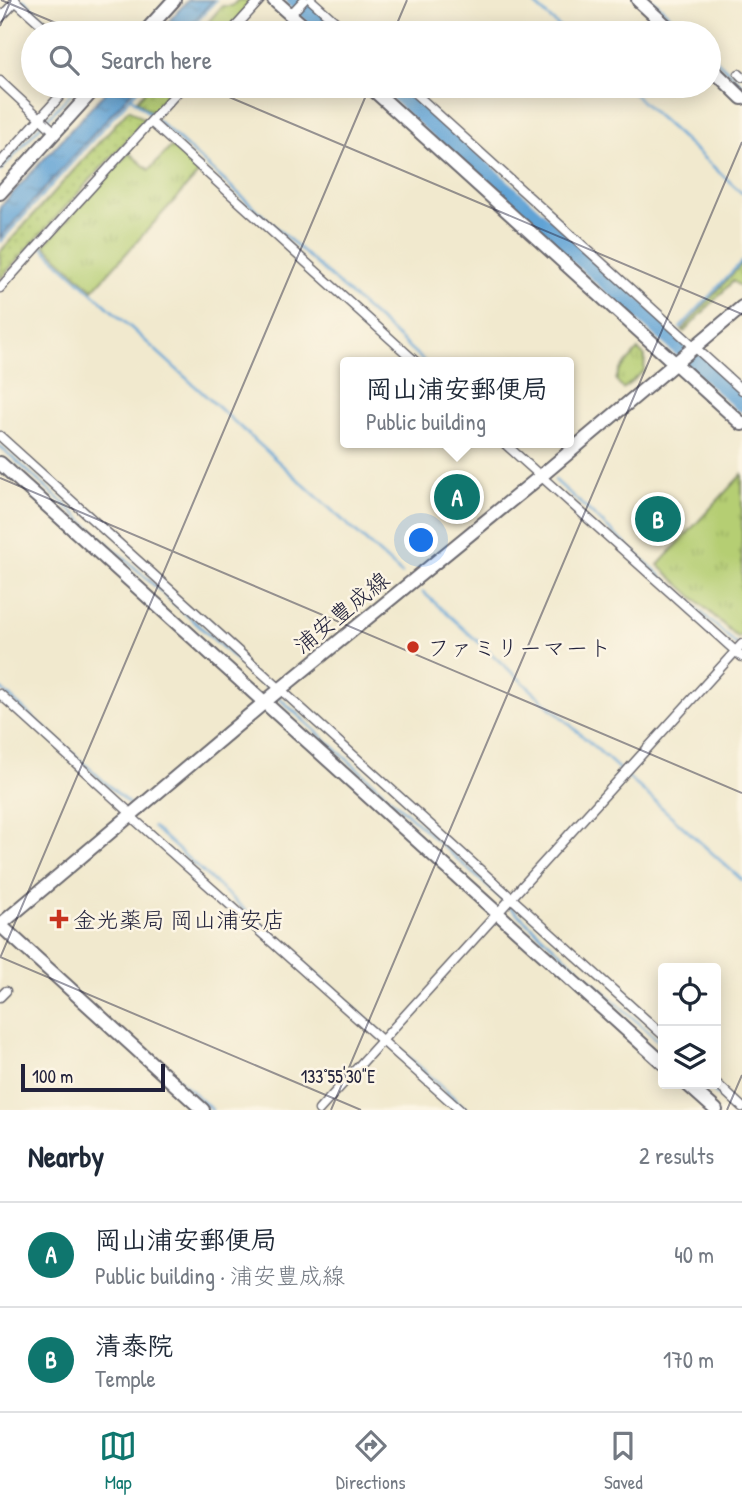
<!DOCTYPE html>
<meta charset="utf-8">
<style>
body{margin:0;font-family:"Patrick Hand","Klee One",sans-serif;background:#f6f6f7;color:#1f2937}
.controls{position:absolute;right:21px;bottom:21px;display:grid;overflow:hidden;border-radius:7px;box-shadow:0 4px 18px #0003}
.controls button{width:63px;height:63px;display:grid;place-items:center;padding:0;border:0;border-bottom:2px solid #e0e1e3;background:#fff;color:#1f2937;font:35px sans-serif}
.scale{position:absolute;left:21px;bottom:18px;width:144px;box-sizing:border-box;padding-left:7px;border:4px solid #22223b;border-top:0;font-size:19px;line-height:24px;white-space:nowrap;color:#22223b;-webkit-text-stroke:5px #fcf5e5;paint-order:stroke}
.you{position:absolute;left:422px;top:541px;width:24px;height:24px;margin:-18px;border:5px solid #fff;border-radius:50%;background:#1a73e8;box-shadow:0 0 0 10px #1a73e833}
.badge{display:grid;place-items:center;width:46px;height:46px;border-radius:50%;background:#0f766e;color:#fff;font-size:23px;font-weight:700}
.pin{position:absolute;translate:-50% -50%;border:4px solid #fff;box-shadow:0 2px 7px #0006}
.popup{position:absolute;left:340px;top:357px;width:234px;height:91px;box-sizing:border-box;display:grid;place-content:center;border-radius:7px;background:#fff;filter:drop-shadow(0 2px 5px #0005);font-size:23px;white-space:nowrap;color:#747a83}
.popup b{font-size:26px;color:#1f2937}
.popup::after{content:'';position:absolute;left:50%;top:100%;margin-left:-14px;border:14px solid transparent;border-top-color:#fff}
.list{margin:0;padding:0;list-style:none}
h2{display:flex;justify-content:space-between;align-items:center;height:91px;margin:0;padding:0 28px;font-size:30px}
h2 small{font-size:23px;font-weight:400;color:#747a83}
.list li{display:grid;grid-template-columns:46px 1fr auto;gap:21px;align-items:center;box-sizing:border-box;height:105px;padding:0 28px;border-top:2px solid #e0e1e3}
.list b{display:block;font-size:26px;white-space:nowrap}
.list p{margin:0;font-size:23px;white-space:nowrap;color:#747a83}
.list em{font-size:23px;font-style:normal;color:#747a83}
.icon{flex:none;width:38px;height:38px;fill:none;stroke:currentColor;stroke-width:2;stroke-linecap:round;stroke-linejoin:round}
.map{position:relative;flex:none;width:742px;height:1110px;overflow:hidden}
.search{position:absolute;background:#fff;box-shadow:0 4px 18px #0003;left:21px;right:21px;top:21px;height:77px;display:flex;align-items:center;gap:18px;box-sizing:border-box;padding:0 24px;border-radius:38px;color:#747a83;font-size:26px}
.sheet{height:301px;background:#fff}
nav{display:flex;justify-content:space-around;align-items:center;box-sizing:border-box;height:98px;border-top:2px solid #e0e1e3;background:#fff;font-size:19px;color:#747a83}
nav a{display:grid;justify-items:center;gap:4px}
nav .on{color:#0f766e}
.map>svg:first-child{display:block}
.grass{fill:url(#grass-tufts);stroke:#6c7857;stroke-width:2}
.park{fill:url(#park-dots);stroke:#6c7857;stroke-width:2}
.water{fill:url(#water-ripples);stroke:#426288;stroke-width:2}
.lines{fill:none;stroke-linecap:round;stroke-linejoin:round}
.stream{stroke:#61a3d5;stroke-width:2.5}
.river{stroke:#61a3d5;stroke-width:18}
.street-casing{stroke:#6a686e;stroke-width:11}
.secondary-casing{stroke:#6a686e;stroke-width:16}
.street{stroke:#fff;stroke-width:8}
.secondary{stroke:#fff;stroke-width:12}
.ticks{fill:none;stroke:#22223b;stroke-width:2;stroke-opacity:0.45}
.poi-dot{fill:#c8321e;stroke:#fcf5e5;stroke-width:2.5}
.labels{text-anchor:middle;dominant-baseline:central;stroke-width:5;stroke-linejoin:round;paint-order:stroke}
.street-label{font-size:23px;fill:#22223b;stroke:#fcf5e5}
.poi-label{font-size:23px;fill:#22223b;stroke:#fcf5e5;text-anchor:start}
.ticks-label{font-size:18px;text-anchor:middle;fill:#22223b;stroke:#fcf5e5;stroke-width:5;stroke-linejoin:round;paint-order:stroke}
</style>
<div class="map">
<svg width="742" height="1110" viewBox="0 0 742 1110">
<defs>
<pattern id="grass-tufts" width="24" height="20" patternUnits="userSpaceOnUse" patternTransform="scale(1.75)"><rect width="24" height="20" fill="#b5ce73"/><path d="M3 7l-1-3M5 7V3M7 7l1-3M15 17l-1-3M17 17v-4M19 17l1-3" fill="none" stroke="#9bb164"/></pattern>
<pattern id="park-dots" width="8" height="8" patternUnits="userSpaceOnUse" patternTransform="scale(1.75)"><rect width="8" height="8" fill="#b5ce73"/><path d="M2 2h.1M6 6h.1" fill="none" stroke="#9bb164" stroke-width="1.8" stroke-linecap="round"/></pattern>
<pattern id="water-ripples" width="26" height="14" patternUnits="userSpaceOnUse" patternTransform="scale(1.75)"><rect width="26" height="14" fill="#61a3d5"/><path d="M2 4q2-2 4 0t4 0M15 11q2-2 4 0t4 0" fill="none" stroke="#5084ae"/></pattern>
</defs>
<rect width="100%" height="100%" fill="#fcf5e5"/>
<filter id="ink" filterUnits="userSpaceOnUse"><feTurbulence type="fractalNoise" baseFrequency=".0143" numOctaves="2"/><feDisplacementMap in="SourceGraphic" scale="14" xChannelSelector="R" yChannelSelector="G"/><feConvolveMatrix kernelMatrix="1 2 1 2 8 2 1 2 1" color-interpolation-filters="sRGB"/></filter>
<filter id="wash" filterUnits="userSpaceOnUse"><feTurbulence type="fractalNoise" baseFrequency=".00686" numOctaves="4" result="noise"/><feDisplacementMap in="SourceGraphic" scale="28" xChannelSelector="R" yChannelSelector="G"/><feGaussianBlur stdDeviation="1.57" result="paint"/><feColorMatrix in="noise" values="0 0 0 0 0 0 0 0 0 0 0 0 0 0 0 0 0 1.4 0 .05"/><feComposite in="paint" operator="in"/></filter>
<g filter="url(#wash)">
<rect width="100%" height="100%" fill="#f1e9ce"/>
<g class="grass">
<path d="M 238,0 L 254,0 L 225,33 L 208,33 L 203,28 L 222,6 L 232,6 Z"/>
<path d="M 172,146 L 200,172 L 93,290 L 44,245 L 129,153 L 149,170 Z"/>
<path d="M 742,263 L 742,288 L 733,281 L 684,332 L 682,330 Z"/>
<path d="M 638,350 L 645,356 L 644,371 L 623,389 L 616,380 L 619,371 Z"/>
<path d="M 742,474 L 742,634 L 738,638 L 658,565 Z"/>
</g>
<g class="park">
<path d="M 150,86 L 177,86 L 152,113 L 137,100 Z"/>
<path d="M 129,109 L 145,120 L 0,279 L 0,252 Z"/>
</g>
<g class="water">
<path d="M 188,0 L 213,0 L 184,33 L 158,33 Z"/>
<path d="M 111,86 L 137,86 L 0,238 L 0,207 Z"/>
</g>
<g class="lines">
<g class="stream">
<path d="M 23,0 L 60,33"/>
<path d="M 530,0 L 566,33"/>
<path d="M 653,0 L 688,33"/>
<path d="M 187,33 L 216,0"/>
<path d="M 709,53 L 742,84"/>
<path d="M 625,86 L 742,193"/>
<path d="M 131,97 L 152,116"/>
<path d="M 47,119 L 78,86"/>
<path d="M 157,120 L 425,362"/>
<path d="M 0,171 L 42,124"/>
<path d="M 0,242 L 141,86"/>
<path d="M 42,247 L 402,574"/>
<path d="M 680,328 L 742,261"/>
<path d="M 514,443 L 535,461"/>
<path d="M 0,446 L 270,690"/>
<path d="M 555,480 L 737,645"/>
<path d="M 423,592 L 742,880"/>
<path d="M 0,688 L 129,804"/>
<path d="M 278,697 L 504,901"/>
<path d="M 153,827 L 380,1032"/>
<path d="M 509,906 L 663,1045"/>
<path d="M 392,1042 L 467,1110"/>
<path d="M 154,1057 L 212,1110"/>
<path d="M 706,1084 L 735,1110"/>
</g>
<g class="river">
<path d="M 295,0 L 332,33"/>
<path d="M 390,86 L 742,403"/>
</g>
</g>
</g>
<g filter="url(#ink)">
<g class="lines">
<defs>
<g id="street">
<path d="M 14,0 L 51,33"/>
<path d="M 311,0 L 348,33"/>
<path d="M 290,15 L 304,0"/>
<path d="M 0,18 L 16,1"/>
<path d="M 230,33 L 260,0"/>
<path d="M 739,74 L 742,77"/>
<path d="M 0,81 L 55,132"/>
<path d="M 407,86 L 742,390"/>
<path d="M 151,122 L 416,362"/>
<path d="M 0,163 L 69,86"/>
<path d="M 0,288 L 183,86"/>
<path d="M 0,436 L 663,1035"/>
<path d="M 504,443 L 742,657"/>
<path d="M 0,694 L 126,809 L 136,821 L 460,1110"/>
<path d="M 0,997 L 6,991"/>
<path d="M 716,1083 L 742,1107"/>
<path d="M 319,1110 L 742,644"/>
</g>
<g id="secondary">
<path d="M 274,0 L 311,33"/>
<path d="M 638,0 L 674,33"/>
<path d="M 144,33 L 174,0"/>
<path d="M 709,66 L 742,98"/>
<path d="M 369,86 L 742,424"/>
<path d="M 0,193 L 97,86"/>
<path d="M 0,463 L 663,1063"/>
<path d="M 0,925 L 272,696 L 541,476 L 742,307"/>
<path d="M 0,925 L 203,1110"/>
<path d="M 687,1084 L 716,1110"/>
</g>
</defs>
<use href="#street" class="street-casing"/>
<use href="#secondary" class="secondary-casing"/>
<use href="#street" class="street"/>
<use href="#secondary" class="secondary"/>
</g>
</g>
<path class="ticks" d="M 1,0 L 80,33M 0,26 L 11,0M 393,33 L 407,0M 203,86 L 742,314M 0,478 L 742,793M 0,957 L 361,1110M 0,958 L 370,86M 331,1110 L 742,142M 727,1110 L 742,1075"/>
<g class="poi-dot">
<circle cx="413" cy="647" r="7"/>
<path d="M55.5 908.5h7v7h7v7h-7v7h-7v-7h-7v-7h7z"/>
</g>
<g class="labels">
<g class="street-label">
<text transform="translate(341 612) rotate(-39)">浦安豊成線</text>
</g>
<g class="poi-label">
<text x="427" y="647">ファミリーマート</text>
<text x="73" y="919">金光薬局 岡山浦安店</text>
</g>
</g>
<g class="ticks-label">
<text x="338" y="1083">133°55'30"E</text>
</g>
</svg>
<div class="controls">
<button><svg class="icon" aria-label="locate" viewBox="0 0 24 24"><circle cx="12" cy="12" r="6"/><path d="M12 2v4M12 18v4M2 12h4M18 12h4"/></svg></button>
<button><svg class="icon" aria-label="layers" viewBox="0 0 24 24"><path d="M12 4l9 5-9 5-9-5zM3 14l9 5 9-5"/></svg></button>
</div>
<div class="scale">100 m</div>
<div class="you"></div>
<div class="pin badge" style="left:457px;top:497px">A</div>
<div class="popup"><b>岡山浦安郵便局</b>Public building</div>
<div class="pin badge" style="left:658px;top:519px">B</div>
<div class="search"><svg class="icon" aria-label="search" viewBox="0 0 24 24"><circle cx="10" cy="10" r="6"/><path d="M15 15l6 6"/></svg>Search here</div>
</div>
<section class="sheet">
<h2>Nearby<small>2 results</small></h2>
<ul class="list">
<li><span class="badge">A</span><div><b>岡山浦安郵便局</b><p>Public building · 浦安豊成線</p></div><em>40 m</em></li>
<li><span class="badge">B</span><div><b>清泰院</b><p>Temple</p></div><em>170 m</em></li>
</ul>
</section>
<nav>
<a class="on"><svg class="icon" aria-label="map" viewBox="0 0 24 24"><path d="M3 6l6-2 6 2 6-2v14l-6 2-6-2-6 2zM9 4v14M15 6v14"/></svg>Map</a>
<a><svg class="icon" aria-label="directions" viewBox="0 0 24 24"><path d="M12 3l9 9-9 9-9-9zM9 14v-3h6M13 9l2 2-2 2"/></svg>Directions</a>
<a><svg class="icon" aria-label="saved" viewBox="0 0 24 24"><path d="M7 4h10v16l-5-4-5 4z"/></svg>Saved</a>
</nav>
